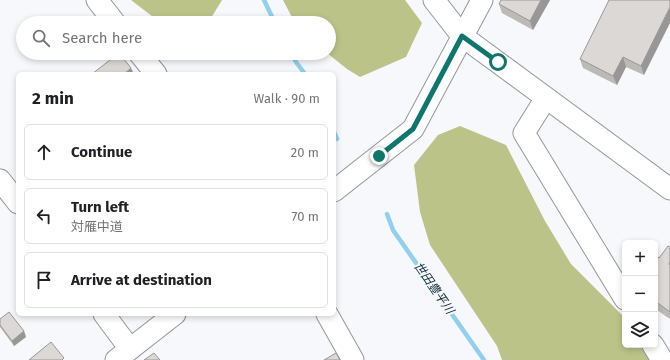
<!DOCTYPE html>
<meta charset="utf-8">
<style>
body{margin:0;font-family:"Fira Sans","Noto Sans JP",sans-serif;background:#f6f6f6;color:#202124}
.controls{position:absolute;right:12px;bottom:12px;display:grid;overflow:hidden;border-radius:6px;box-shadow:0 2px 6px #0003}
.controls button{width:36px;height:36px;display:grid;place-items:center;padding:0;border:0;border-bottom:1px solid #e0e0e0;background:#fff;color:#202124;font:20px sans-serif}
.stop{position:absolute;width:12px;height:12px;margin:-9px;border:3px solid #0f766e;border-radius:50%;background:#fff}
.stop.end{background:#0f766e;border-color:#fff;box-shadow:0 1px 4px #0008}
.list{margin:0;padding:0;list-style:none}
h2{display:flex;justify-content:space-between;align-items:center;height:52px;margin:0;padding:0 16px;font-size:17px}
h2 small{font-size:13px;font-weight:400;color:#757577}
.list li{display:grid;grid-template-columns:26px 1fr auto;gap:12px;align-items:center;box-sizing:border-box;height:56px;margin:0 8px 8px;padding:0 8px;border:1px solid #e0e0e0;border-radius:6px}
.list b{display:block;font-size:15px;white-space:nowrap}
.list p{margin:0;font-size:13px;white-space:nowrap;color:#757577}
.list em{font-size:13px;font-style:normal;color:#757577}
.icon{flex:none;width:22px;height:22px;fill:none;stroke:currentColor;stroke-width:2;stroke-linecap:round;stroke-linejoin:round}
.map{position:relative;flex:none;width:670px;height:360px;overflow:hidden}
.search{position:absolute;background:#fff;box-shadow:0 2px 6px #0003;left:16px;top:16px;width:320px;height:44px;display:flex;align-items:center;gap:10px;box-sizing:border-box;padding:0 14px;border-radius:22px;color:#757577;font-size:15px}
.panel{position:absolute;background:#fff;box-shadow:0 2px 6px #0003;left:16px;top:72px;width:320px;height:244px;border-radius:6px}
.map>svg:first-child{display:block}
.forest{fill:#bcc389}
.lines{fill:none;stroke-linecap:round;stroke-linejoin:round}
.stream{stroke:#91d0ee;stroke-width:4.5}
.minor-casing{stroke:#95979b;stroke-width:23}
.minor{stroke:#fff;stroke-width:21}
.wall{fill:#bcbab7}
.shaded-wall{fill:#999795}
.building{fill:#dbd8d5;stroke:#999795}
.route{stroke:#0f766e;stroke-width:5}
.labels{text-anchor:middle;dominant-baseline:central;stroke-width:4;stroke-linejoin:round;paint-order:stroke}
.water-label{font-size:12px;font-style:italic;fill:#0f2e3b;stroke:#f6f8fb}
</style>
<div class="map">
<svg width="670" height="360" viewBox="0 0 670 360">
<rect width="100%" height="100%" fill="#f6f8fb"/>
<g class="forest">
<path d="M 131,0 L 222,0 L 208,23 L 161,23 Z"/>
<path d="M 283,0 L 405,0 L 422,23 L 406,57 L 360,77 L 347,69 L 327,53 L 329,53 L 329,23 L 295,23 Z"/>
<path d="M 460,126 L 506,145 L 545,221 L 571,264 L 625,318 L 625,345 L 641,345 L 650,360 L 502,360 L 497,346 L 430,245 L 420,212 L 414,165 L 438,135 Z"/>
</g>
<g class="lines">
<g class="stream">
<path d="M 264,0 L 275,23"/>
<path d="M 291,53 L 296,62 L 305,74"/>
<path d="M 334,132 L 337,139"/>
<path d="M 387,214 L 393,230 L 484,360"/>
</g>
<defs>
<g id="minor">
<path d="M 97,0 L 115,23"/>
<path d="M 434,0 L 462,36 L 670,189"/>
<path d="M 139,53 L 156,74"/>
<path d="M 546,98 L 524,133 L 625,299"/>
<path d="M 0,180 L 18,203"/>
<path d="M 334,191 L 413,129 L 482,0"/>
<path d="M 104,314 L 130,349"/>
<path d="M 327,314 L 353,360"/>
<path d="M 653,345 L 662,360"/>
<path d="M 116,360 L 175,314"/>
</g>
</defs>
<use href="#minor" class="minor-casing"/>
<use href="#minor" class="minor"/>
</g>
<g class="wall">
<path d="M 550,0 L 533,30 L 502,13 L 499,4 Z"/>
<path d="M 670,0 L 644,75 L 626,67 L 617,85 L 583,68 L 580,59 Z"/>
<path d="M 670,247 L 670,319 L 657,310 L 655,311 L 655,255 L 659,258 Z"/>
<path d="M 0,319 L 24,331 L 26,337 L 14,346 L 0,327 Z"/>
</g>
<g class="shaded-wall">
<path d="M 541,0 L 550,0 L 533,30 L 530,21 Z"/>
<path d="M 670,7 L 670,23 L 644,75 L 641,66 Z"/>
<path d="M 623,57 L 626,67 L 617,85 L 613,76 Z"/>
<path d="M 131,68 L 134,74 L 124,74 Z"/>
<path d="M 24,331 L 26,337 L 14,346 L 12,341 Z"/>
</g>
<g class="building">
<path d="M 501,0 L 541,0 L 530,21 L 499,4 Z"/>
<path d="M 609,0 L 670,0 L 670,7 L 641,66 L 623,57 L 613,76 L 580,59 Z"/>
<path d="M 119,53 L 131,68 L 124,74 L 92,74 Z"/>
<path d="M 668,246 L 670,247 L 670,262 L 669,264 L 670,265 L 670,312 L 655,301 L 655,255 L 659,258 Z"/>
<path d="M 9,312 L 24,331 L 12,341 L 0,325 L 0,319 Z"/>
<path d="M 51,342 L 64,358 L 62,360 L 29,360 Z"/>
<path d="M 154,353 L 160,360 L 144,360 Z"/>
<path d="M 336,353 L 340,360 L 324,360 Z"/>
</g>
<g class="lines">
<path class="route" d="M 379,156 L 413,129 L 462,36 L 498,62"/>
</g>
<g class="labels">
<g class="water-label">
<text transform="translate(434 288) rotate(55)">世田豊平川</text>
</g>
</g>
</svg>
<div class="controls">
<button>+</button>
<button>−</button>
<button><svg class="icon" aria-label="layers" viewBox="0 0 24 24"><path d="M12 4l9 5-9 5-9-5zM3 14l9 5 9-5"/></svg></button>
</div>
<div class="stop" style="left:498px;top:62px"></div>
<div class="stop end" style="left:379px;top:156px"></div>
<div class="search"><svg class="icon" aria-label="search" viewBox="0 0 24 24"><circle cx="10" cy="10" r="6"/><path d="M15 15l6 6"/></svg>Search here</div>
<section class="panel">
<h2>2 min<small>Walk · 90 m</small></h2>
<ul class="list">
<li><svg class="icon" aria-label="ahead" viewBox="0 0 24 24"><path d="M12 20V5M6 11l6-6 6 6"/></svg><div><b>Continue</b></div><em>20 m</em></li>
<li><svg class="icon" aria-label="left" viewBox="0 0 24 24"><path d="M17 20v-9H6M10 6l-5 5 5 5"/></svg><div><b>Turn left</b><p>対雁中道</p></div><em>70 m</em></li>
<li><svg class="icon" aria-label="arrive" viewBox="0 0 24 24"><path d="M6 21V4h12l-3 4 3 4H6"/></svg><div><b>Arrive at destination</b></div></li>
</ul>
</section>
</div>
